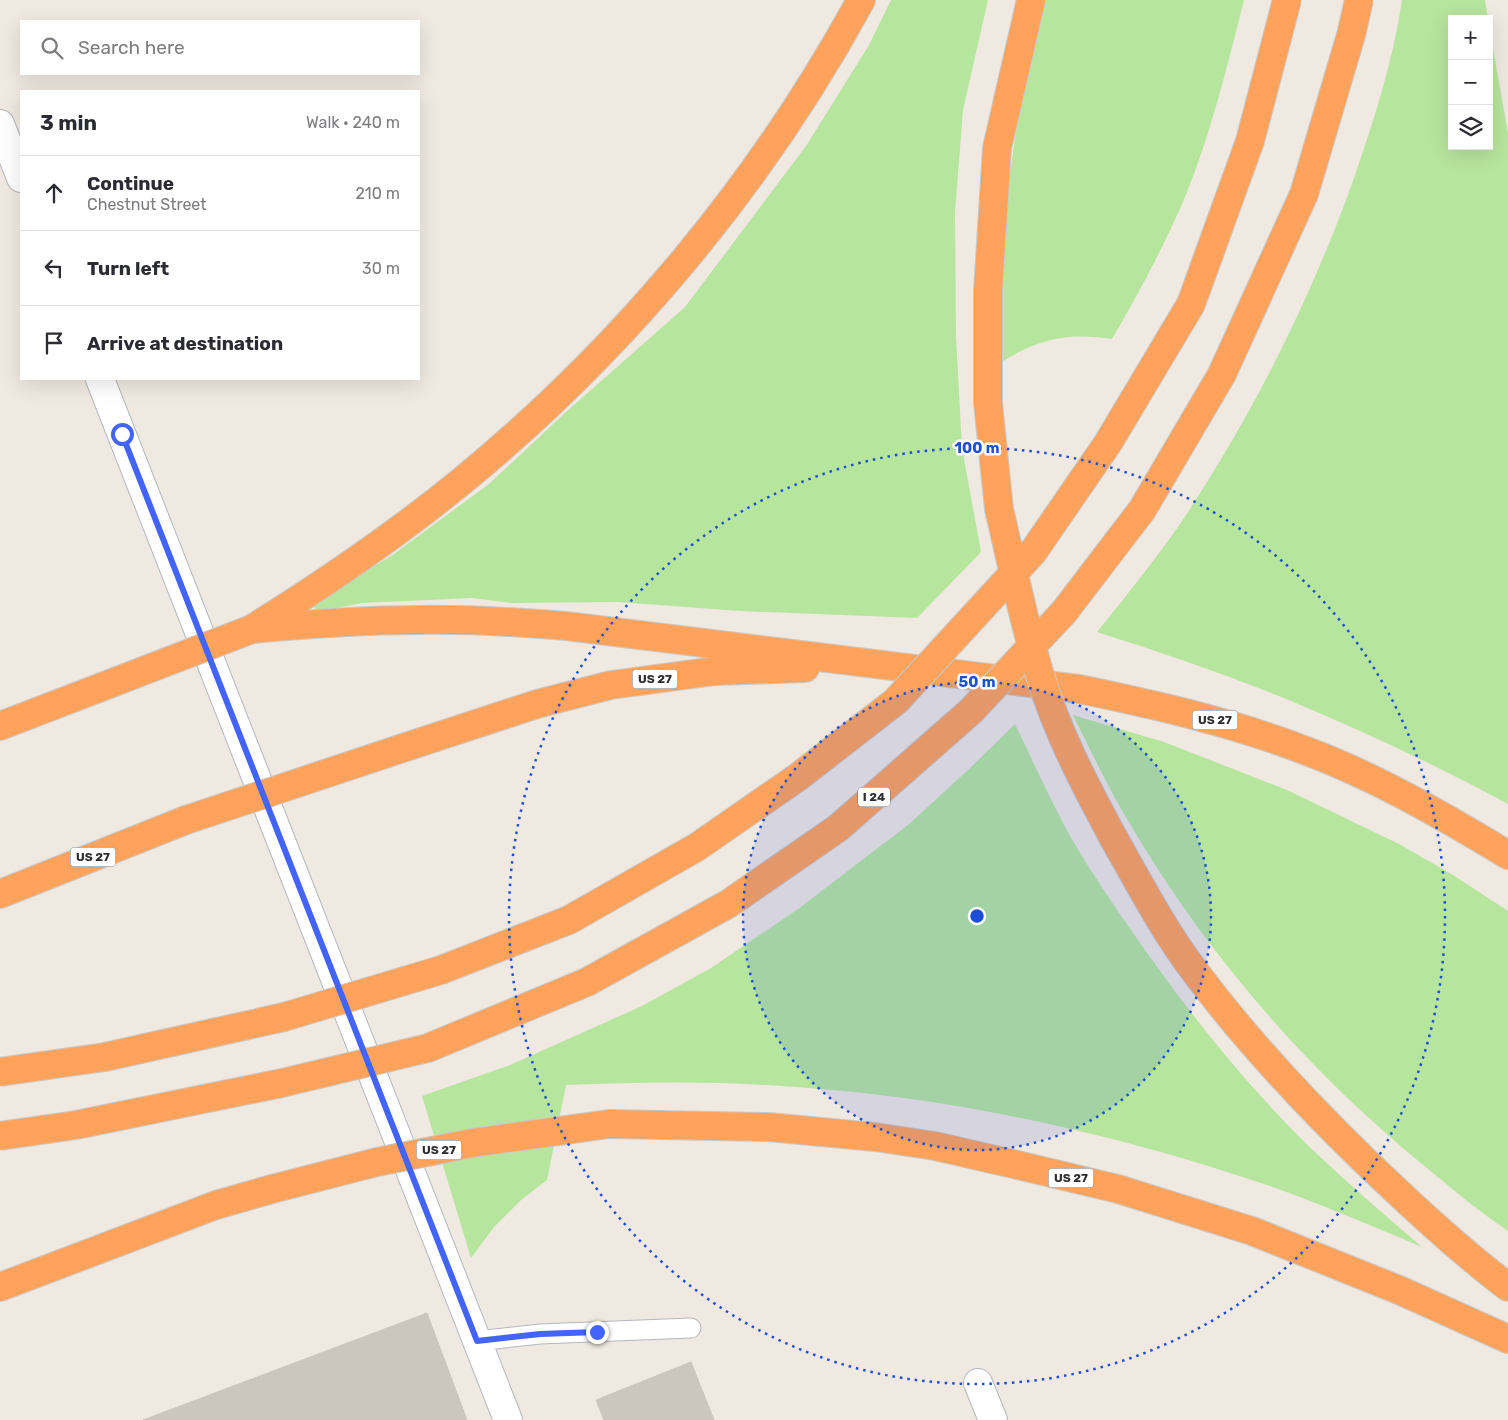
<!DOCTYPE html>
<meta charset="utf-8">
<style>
body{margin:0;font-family:Rubik,sans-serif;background:#f2f2f3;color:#2b2b33}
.controls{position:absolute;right:15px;top:15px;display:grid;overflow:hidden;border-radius:0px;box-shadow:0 5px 20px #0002}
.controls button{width:45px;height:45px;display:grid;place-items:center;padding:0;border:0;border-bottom:1px solid #e1e1e2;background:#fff;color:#2b2b33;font:25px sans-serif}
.stop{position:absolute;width:15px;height:15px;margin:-11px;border:4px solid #4264fb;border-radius:50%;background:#fff}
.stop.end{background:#4264fb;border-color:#fff;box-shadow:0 1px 5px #0008}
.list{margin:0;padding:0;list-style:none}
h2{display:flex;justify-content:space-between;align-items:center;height:65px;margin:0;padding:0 20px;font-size:21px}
h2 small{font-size:16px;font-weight:400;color:#7c7c81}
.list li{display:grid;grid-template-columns:32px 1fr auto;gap:15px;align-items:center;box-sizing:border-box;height:75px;padding:0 20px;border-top:1px solid #e1e1e2}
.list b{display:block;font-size:19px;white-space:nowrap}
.list p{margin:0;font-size:16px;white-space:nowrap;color:#7c7c81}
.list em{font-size:16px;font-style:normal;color:#7c7c81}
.icon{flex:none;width:28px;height:28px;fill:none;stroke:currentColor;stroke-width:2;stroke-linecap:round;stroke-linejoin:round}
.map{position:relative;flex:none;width:1508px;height:1420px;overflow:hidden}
.search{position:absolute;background:#fff;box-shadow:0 5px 20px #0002;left:20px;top:20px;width:400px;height:55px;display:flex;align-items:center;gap:12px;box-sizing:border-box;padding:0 18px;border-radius:0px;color:#7c7c81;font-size:19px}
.panel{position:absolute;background:#fff;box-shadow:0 5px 20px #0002;left:20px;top:90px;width:400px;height:290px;border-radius:0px}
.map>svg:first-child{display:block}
.green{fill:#b6e59e}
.building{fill:#cbc7bf;stroke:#cbc5ba}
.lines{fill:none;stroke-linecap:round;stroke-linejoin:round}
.lane-casing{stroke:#b4b7c1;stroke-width:21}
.street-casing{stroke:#b4b7c1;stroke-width:30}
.highway-casing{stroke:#c9c9c9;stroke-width:30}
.lane{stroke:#fff;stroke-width:19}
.street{stroke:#fff;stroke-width:28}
.highway{stroke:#ffa35c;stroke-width:28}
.highway-bridge-casing{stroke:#c9c9c9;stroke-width:30;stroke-linecap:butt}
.highway-bridge{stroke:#ffa35c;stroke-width:28}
.route{stroke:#4264fb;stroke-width:6}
.ring{fill:none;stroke:#1d4ed8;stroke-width:2.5;stroke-dasharray:2.5 5}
.labels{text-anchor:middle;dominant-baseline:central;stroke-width:5;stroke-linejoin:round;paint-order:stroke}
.shield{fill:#fff;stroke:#6d6d6d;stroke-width:1}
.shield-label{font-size:12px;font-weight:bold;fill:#2e2e2e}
.centre{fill:#1d4ed8;stroke:#fff;stroke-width:2.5}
.ring-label{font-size:15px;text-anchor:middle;font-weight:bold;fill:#1d4ed8;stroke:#fff;stroke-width:5;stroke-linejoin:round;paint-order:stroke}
</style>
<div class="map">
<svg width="1508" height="1420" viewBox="0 0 1508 1420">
<rect width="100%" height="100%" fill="#efe9e1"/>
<g class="green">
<path d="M 891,0 L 988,0 L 963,110 L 955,212 L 956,337 L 962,448 L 981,552 L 917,618 L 741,611 L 617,602 L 513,603 L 472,598 L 362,603 L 317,612 L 312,604 L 391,556 L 489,484 L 566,412 L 685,307 L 806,146 L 869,45 Z"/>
<path d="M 1042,0 L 1244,0 C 1227,67 1211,133 1185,197 C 1164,246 1139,293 1112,339 C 1068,332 1037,339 1000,363 C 1000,312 1001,261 1006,210 C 1013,139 1026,70 1042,0 Z"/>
<path d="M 1402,0 L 1485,0 L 1488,19 L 1452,19 L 1452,146 L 1489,146 L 1489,26 L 1508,133 L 1508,804 C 1438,766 1365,732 1291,701 C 1228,675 1163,653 1097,632 C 1126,596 1156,559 1182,521 C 1253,414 1311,299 1354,178 C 1374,120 1393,61 1402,0 Z"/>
<path d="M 1073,715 L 1164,742 L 1287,790 L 1399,844 L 1453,875 L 1508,911 L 1508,1231 C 1478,1211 1450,1187 1422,1164 C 1304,1067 1204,951 1127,819 C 1107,785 1090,750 1073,715 Z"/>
<path d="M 1015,724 C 1033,762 1050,799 1070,836 C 1091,872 1114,906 1138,940 C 1191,1016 1250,1090 1317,1154 C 1351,1186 1386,1216 1422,1247 C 1372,1226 1321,1204 1270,1186 C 1117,1134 957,1098 796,1087 C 719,1081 643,1082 566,1085 L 547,1180 L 521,1200 L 494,1227 L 471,1258 L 422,1096 L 510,1065 L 642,1006 L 711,968 L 798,909 L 908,825 L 969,769 Z"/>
</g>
<g class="building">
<path d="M 427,1313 L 467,1420 L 143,1420 Z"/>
<path d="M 691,1362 L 714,1420 L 604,1420 L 596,1400 Z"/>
</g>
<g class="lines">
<defs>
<path id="lane" d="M 477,1341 L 540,1334 L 691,1328"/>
<g id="street">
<path d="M 0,124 L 21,178"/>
<path d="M 100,379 L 508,1420"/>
<path d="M 978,1383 L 993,1420"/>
</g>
<g id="highway">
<path d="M 999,509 L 988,403 L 988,291 L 997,148 L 1031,0"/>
<path d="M 255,627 C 327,582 396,535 462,481 C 623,349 761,184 861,0"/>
<path d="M 252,629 C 307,624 361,620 417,620 C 466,619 516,622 566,626 L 1079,689 C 1157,705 1235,723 1309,752 C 1378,778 1445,817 1508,855"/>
<path d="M 0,726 L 99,688"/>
<path d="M 421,742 L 537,704 L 611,685 L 715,671 L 805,668"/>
<path d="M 1113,837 C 1139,883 1164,931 1196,973 C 1247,1041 1305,1103 1366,1162 C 1411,1205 1458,1249 1508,1287"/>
<path d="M 0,894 L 186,820"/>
<path d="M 609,1124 L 768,1127 L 875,1137 L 935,1146 L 1009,1163 L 1118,1189 L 1252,1231 L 1399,1290 L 1508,1339"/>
<path d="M 0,1287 L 216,1205 L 272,1189"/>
</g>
</defs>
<use href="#lane" class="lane-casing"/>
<use href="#street" class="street-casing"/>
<use href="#highway" class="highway-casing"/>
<use href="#lane" class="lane"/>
<use href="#street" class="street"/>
<use href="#highway" class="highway"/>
<defs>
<g id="highway-bridge">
<path d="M 999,509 C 1012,564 1023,620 1040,675 C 1057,732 1085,785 1113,837"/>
<path d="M 99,688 L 252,629"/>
<path d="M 186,820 L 421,742"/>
<path d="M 0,1072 L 105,1057 L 284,1017 L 441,970 L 569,920 L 697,847 L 798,777 L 896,701 L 1033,552 L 1108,443 L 1191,304 L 1250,141 L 1287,0"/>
<path d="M 0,1136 L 76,1125 L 282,1083 L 428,1048 L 587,982 L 728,904 L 838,828 L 971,711 L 1064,612 L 1142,510 L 1222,374 L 1304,194 L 1351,35 L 1359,0"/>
<path d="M 272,1189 L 377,1162 L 472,1143 L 609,1124"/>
</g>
</defs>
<use href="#highway-bridge" class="highway-bridge-casing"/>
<use href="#highway-bridge" class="highway-bridge"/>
</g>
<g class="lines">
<path class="route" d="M 122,434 L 477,1341 L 540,1334 L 597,1332"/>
</g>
<circle cx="977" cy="916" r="234" fill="#1d4ed8" fill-opacity=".12"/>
<g class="ring">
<circle cx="977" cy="916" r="234"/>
<circle cx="977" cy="916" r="468"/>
</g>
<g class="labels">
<g class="shield">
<rect x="632.5" y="669.5" width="45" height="19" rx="4"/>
<rect x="1192.5" y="710.5" width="45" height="19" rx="4"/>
<rect x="858" y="787.5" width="32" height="19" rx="4"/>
<rect x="70.5" y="847.5" width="45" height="19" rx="4"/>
<rect x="416.5" y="1140.5" width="45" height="19" rx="4"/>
<rect x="1048.5" y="1168.5" width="45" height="19" rx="4"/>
</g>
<g class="shield-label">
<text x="655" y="679">US 27</text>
<text x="1215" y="720">US 27</text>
<text x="874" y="797">I 24</text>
<text x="93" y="857">US 27</text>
<text x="439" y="1150">US 27</text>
<text x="1071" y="1178">US 27</text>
</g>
</g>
<circle cx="977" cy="916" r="8" class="centre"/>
<g class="ring-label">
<text x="977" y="453">100 m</text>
<text x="977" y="687">50 m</text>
</g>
</svg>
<div class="controls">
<button>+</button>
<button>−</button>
<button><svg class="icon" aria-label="layers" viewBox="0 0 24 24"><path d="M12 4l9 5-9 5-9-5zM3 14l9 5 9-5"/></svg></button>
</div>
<div class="stop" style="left:122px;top:434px"></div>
<div class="stop end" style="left:597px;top:1332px"></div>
<div class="search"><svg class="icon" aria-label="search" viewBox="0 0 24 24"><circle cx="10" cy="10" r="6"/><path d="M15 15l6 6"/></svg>Search here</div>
<section class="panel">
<h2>3 min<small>Walk · 240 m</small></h2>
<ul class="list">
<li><svg class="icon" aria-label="ahead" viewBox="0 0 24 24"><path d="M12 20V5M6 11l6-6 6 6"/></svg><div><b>Continue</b><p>Chestnut Street</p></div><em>210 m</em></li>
<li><svg class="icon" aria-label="left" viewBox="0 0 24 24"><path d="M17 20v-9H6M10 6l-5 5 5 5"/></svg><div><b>Turn left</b></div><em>30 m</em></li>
<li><svg class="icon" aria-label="arrive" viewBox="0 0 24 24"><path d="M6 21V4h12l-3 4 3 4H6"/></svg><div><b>Arrive at destination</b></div></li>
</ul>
</section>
</div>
